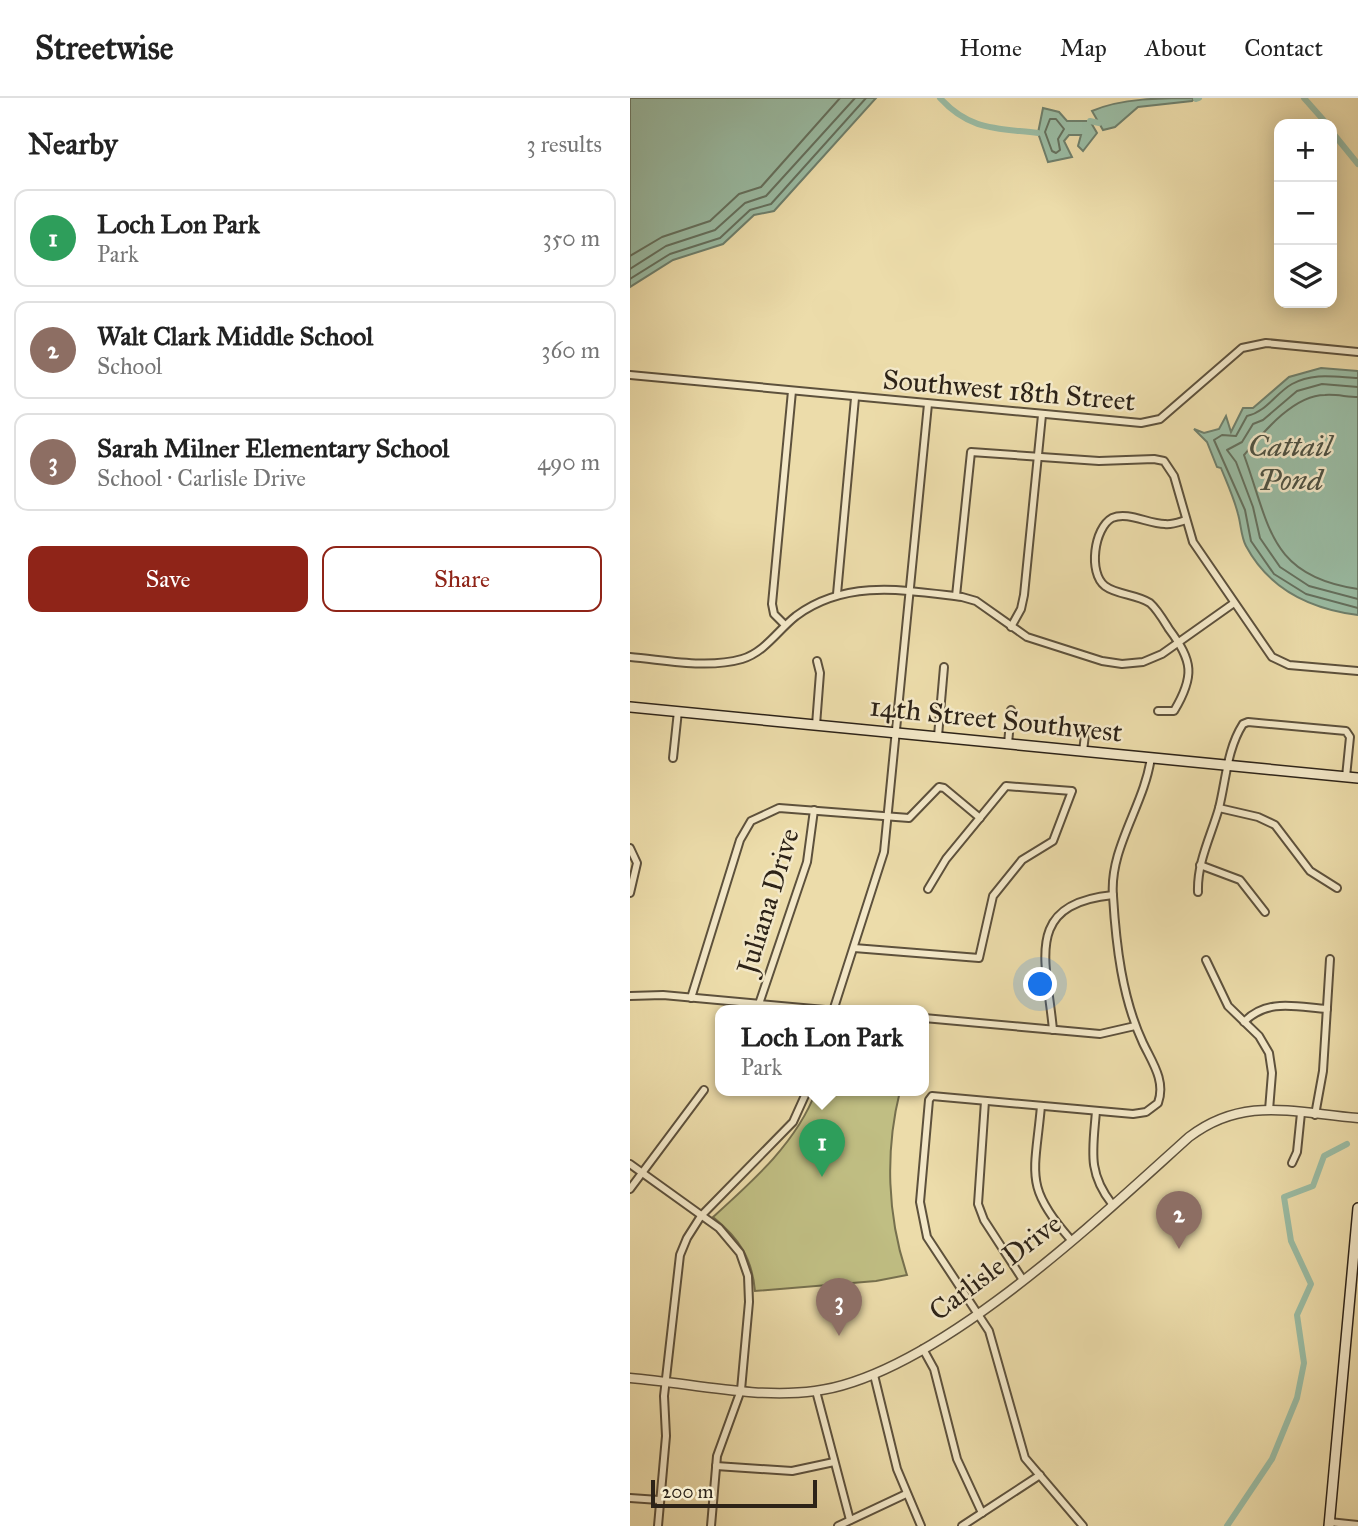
<!DOCTYPE html>
<meta charset="utf-8">
<style>
body{margin:0;font-family:"IM FELL Great Primer",serif;background:#f6f6f6;color:#222}
.controls{position:absolute;right:21px;top:21px;display:grid;overflow:hidden;border-radius:14px;box-shadow:0 4px 18px #0003}
.controls button{width:63px;height:63px;display:grid;place-items:center;padding:0;border:0;border-bottom:2px solid #e0e0e0;background:#fff;color:#222;font:35px sans-serif}
.scale{position:absolute;left:21px;bottom:18px;width:166px;box-sizing:border-box;padding-left:7px;border:4px solid #2d2318;border-top:0;font-size:19px;line-height:24px;white-space:nowrap;color:#2d2318;-webkit-text-stroke:5px #f3e8c8;paint-order:stroke}
.you{position:absolute;left:411px;top:887px;width:24px;height:24px;margin:-18px;border:5px solid #fff;border-radius:50%;background:#1a73e8;box-shadow:0 0 0 10px #1a73e833}
.badge{display:grid;place-items:center;width:46px;height:46px;border-radius:50%;background:#8f2418;color:#fff;font-size:23px;font-weight:700}
.pin{position:absolute;translate:-50% -58px;filter:drop-shadow(0 2px 4px #0008)}
.pin::after{content:'';position:absolute;top:37px;width:24px;height:21px;background:inherit;clip-path:polygon(0 0,100% 0,50% 100%)}
.popup{position:absolute;left:85px;top:907px;width:214px;height:91px;box-sizing:border-box;display:grid;place-content:center;border-radius:14px;background:#fff;filter:drop-shadow(0 2px 5px #0005);font-size:23px;white-space:nowrap;color:#767676}
.popup b{font-size:26px;color:#222}
.popup::after{content:'';position:absolute;left:50%;top:100%;margin-left:-14px;border:14px solid transparent;border-top-color:#fff}
.list{margin:0;padding:0;list-style:none}
h2{display:flex;justify-content:space-between;align-items:center;height:91px;margin:0;padding:0 28px;font-size:30px}
h2 small{font-size:23px;font-weight:400;color:#767676}
.list li{display:grid;grid-template-columns:46px 1fr auto;gap:21px;align-items:center;box-sizing:border-box;height:98px;margin:0 14px 14px;padding:0 14px;border:2px solid #e0e0e0;border-radius:14px}
.list b{display:block;font-size:26px;white-space:nowrap}
.list p{margin:0;font-size:23px;white-space:nowrap;color:#767676}
.list em{font-size:23px;font-style:normal;color:#767676}
.actions{display:flex;gap:14px;padding:21px 28px}
.actions a{flex:1;padding:16px 0;border:2px solid #8f2418;border-radius:14px;text-align:center;font-size:24px;color:#8f2418}
.actions .main{background:#8f2418;color:#fff}
.icon{flex:none;width:38px;height:38px;fill:none;stroke:currentColor;stroke-width:2;stroke-linecap:round;stroke-linejoin:round}
.map{position:relative;flex:none;width:728px;height:1428px;overflow:hidden}
header{display:flex;align-items:center;gap:42px;box-sizing:border-box;height:98px;padding:0 35px;background:#fff;border-bottom:2px solid #e0e0e0}
header strong{font-size:33px}
nav{display:flex;gap:38px;margin-inline-start:auto;font-size:24px}
main{display:flex}
aside{flex:1;background:#fff}
.map>svg:first-child{display:block}
.green{fill:#c0be83;stroke:#76704e;stroke-width:2}
.water{fill:#9abca4;stroke:#6e7f6c;stroke-width:2}
.lines{fill:none;stroke-linecap:round;stroke-linejoin:round}
.shore{stroke:#64705e;stroke-width:2}
.canal{stroke:#9abca4;stroke-width:6}
.minor-casing{stroke:#5d513c;stroke-width:10}
.tertiary-casing{stroke:#5d513c;stroke-width:11}
.secondary-casing{stroke:#2d2318;stroke-width:12}
.minor{stroke:#f3e8c8;stroke-width:6}
.tertiary{stroke:#f3e8c8;stroke-width:8}
.secondary{stroke:#f3e8c8;stroke-width:9}
.labels{text-anchor:middle;dominant-baseline:central;stroke-width:5;stroke-linejoin:round;paint-order:stroke}
.street-label{font-size:28px;fill:#2d2318;stroke:#f3e8c8}
.water-label{font-size:30px;font-style:italic;fill:#4e5142;stroke:#f3e8c8}
</style>
<header>
<strong>Streetwise</strong>
<nav><a>Home</a><a>Map</a><a>About</a><a>Contact</a></nav>
</header>
<main>
<aside>
<h2>Nearby<small>3 results</small></h2>
<ul class="list">
<li><span class="badge" style="background:#2e9e5b">1</span><div><b>Loch Lon Park</b><p>Park</p></div><em>350 m</em></li>
<li><span class="badge" style="background:#8d6e63">2</span><div><b>Walt Clark Middle School</b><p>School</p></div><em>360 m</em></li>
<li><span class="badge" style="background:#8d6e63">3</span><div><b>Sarah Milner Elementary School</b><p>School · Carlisle Drive</p></div><em>490 m</em></li>
</ul>
<div class="actions"><a class="main">Save</a><a>Share</a></div>
</aside>
<div class="map">
<svg width="728" height="1428" viewBox="0 0 728 1428">
<rect width="100%" height="100%" fill="#ecdcaa"/>
<filter id="stains"><feTurbulence type="fractalNoise" baseFrequency=".00286" numOctaves="4"/><feColorMatrix values="0 0 0 0 .2 0 0 0 0 .09 0 0 0 0 .02 0 0 0 .5 -.17"/></filter>
<radialGradient id="worn" r=".72"><stop offset=".6" stop-color="#630" stop-opacity="0"/><stop offset="1" stop-color="#630" stop-opacity=".3"/></radialGradient>
<path class="green" d="M 186,993 L 270,993 C 255,1053 257,1118 277,1177 L 246,1183 L 125,1193 C 122,1160 109,1140 83,1119 C 123,1083 167,1044 186,993 Z"/>
<g class="water">
<path d="M 0,0 L 246,0 L 144,113 L 124,117 L 93,146 L 43,162 L 0,189 Z"/>
<path d="M 565,0 L 562,3 L 508,9 L 485,29 L 473,32 L 462,13 C 491,0 533,0 565,0 Z"/>
<path d="M 413,10 L 429,14 L 437,23 L 460,23 L 467,35 L 453,53 L 448,48 L 451,37 L 439,37 L 434,43 L 442,59 L 418,64 L 408,35 Z"/>
<path d="M 691,270 L 728,273 L 728,517 C 681,511 639,491 616,448 C 611,439 611,426 608,416 C 604,400 597,385 591,370 L 587,369 L 577,344 L 564,331 L 574,335 L 589,331 L 596,318 L 601,334 L 613,310 L 623,310 L 659,279 Z"/>
</g>
<g class="lines">
<g class="shore">
<path d="M 420,21 L 426,21 L 434,31 L 428,41 L 430,52 L 426,55 L 422,53 L 415,34 Z"/>
<path d="M 0,158 L 32,139 L 80,123 L 109,96 L 131,89 L 210,0"/>
<path d="M 0,171 L 36,148 L 85,132 L 115,105 L 136,98 L 225,0"/>
<path d="M 0,181 L 40,156 L 90,140 L 120,112 L 141,106 L 236,0"/>
<path d="M 728,280 C 706,279 683,274 662,286 C 646,295 636,314 617,318 L 606,338 L 592,337 L 584,342 L 615,412 L 621,443 L 644,476 L 676,496 L 728,510"/>
<path d="M 728,289 L 692,286 L 667,293 L 633,322 L 623,326 L 612,344 L 597,352 L 606,364 L 623,409 L 630,440 L 650,469 L 679,488 L 728,501"/>
<path d="M 728,299 C 717,299 706,296 695,297 C 663,297 632,336 614,357 C 640,428 639,478 728,491"/>
</g>
<g class="canal">
<path d="M 310,0 C 340,33 367,30 408,35"/>
<path d="M 674,0 L 697,26"/>
<path d="M 566,1 L 569,0"/>
<path d="M 460,23 L 469,25"/>
<path d="M 702,34 L 728,66"/>
<path d="M 597,1428 L 642,1361 L 667,1300 L 674,1265 L 667,1217 L 681,1186 L 661,1143 L 654,1099 L 683,1088 L 694,1058 L 717,1046"/>
</g>
<defs>
<g id="minor">
<path d="M 0,277 L 511,325 L 530,321 L 612,250 L 636,245 L 728,254"/>
<path d="M 207,496 L 225,300"/>
<path d="M 326,498 L 341,354 L 469,363 L 524,361 L 534,363 L 544,378 L 563,444 L 642,559 L 659,567 L 728,573"/>
<path d="M 155,527 L 144,516 L 142,506 L 162,293"/>
<path d="M 381,529 L 391,511 L 394,497 L 412,317"/>
<path d="M 0,559 C 36,562 77,571 112,561 C 135,554 148,532 166,518 C 216,481 274,492 332,499 L 346,503 L 397,539 L 472,563 L 492,566 L 513,564 L 532,556 L 604,505"/>
<path d="M 528,613 L 544,613 C 565,578 563,563 539,531 C 534,523 527,511 520,505 C 506,496 487,497 475,488 C 458,475 464,430 482,420 C 498,413 518,426 535,426 C 542,427 549,424 556,422"/>
<path d="M 186,627 L 190,575 L 187,563"/>
<path d="M 308,638 L 314,569"/>
<path d="M 378,646 L 381,612"/>
<path d="M 453,653 L 455,637"/>
<path d="M 43,660 L 48,613"/>
<path d="M 589,710 L 628,719 L 645,727 L 680,773 L 707,790"/>
<path d="M 0,750 L 7,765 L 0,795"/>
<path d="M 570,767 L 610,782 L 635,814"/>
<path d="M 568,794 C 567,764 581,738 589,710 C 596,682 597,651 613,626 L 618,624 L 716,633 L 720,639 L 716,679"/>
<path d="M 224,850 L 349,860 L 363,798 L 392,762 L 423,743 L 442,693 L 376,688 L 316,761 L 298,791"/>
<path d="M 576,862 L 598,908 L 629,938 L 639,955 L 642,975 L 639,1012"/>
<path d="M 0,898 L 33,897 L 206,913"/>
<path d="M 61,900 L 110,742 L 121,723 L 149,710 L 279,720 L 309,689 L 314,690 L 350,720"/>
<path d="M 129,906 L 177,764 L 184,712"/>
<path d="M 203,913 L 254,754 L 298,306"/>
<path d="M 294,920 L 470,936 L 505,928"/>
<path d="M 614,924 C 637,900 667,909 697,911"/>
<path d="M 423,932 C 417,864 392,806 483,797"/>
<path d="M 355,1003 L 348,1106 L 354,1122 L 393,1182"/>
<path d="M 411,1008 C 405,1076 393,1088 441,1142"/>
<path d="M 466,1013 C 463,1052 457,1074 482,1106"/>
<path d="M 685,1017 L 693,973 L 700,861"/>
<path d="M 662,1065 L 667,1054 L 671,1015"/>
<path d="M 0,1066 L 89,1130 L 110,1155 L 118,1178 L 119,1204 L 111,1292 L 87,1358 L 81,1428"/>
<path d="M 0,1091 L 74,992"/>
<path d="M 293,1251 L 304,1271 L 327,1361 L 352,1415"/>
<path d="M 244,1277 L 267,1371 L 291,1428"/>
<path d="M 186,1293 L 220,1422"/>
<path d="M 86,1368 L 162,1373 L 204,1364"/>
<path d="M 0,1400 L 29,1402"/>
<path d="M 699,1424 L 728,1427"/>
<path d="M 28,1428 L 36,1338 L 34,1298 L 50,1157 L 57,1140 L 71,1118 L 163,1024 L 177,993"/>
<path d="M 208,1428 L 276,1396"/>
<path d="M 332,1428 L 410,1377"/>
<path d="M 453,1428 L 395,1360 L 359,1233 L 297,1139 L 290,1104 L 299,1002 L 302,998 L 503,1016 L 516,1014 L 528,1005 C 536,983 522,964 513,945 C 492,900 486,847 483,798 C 479,750 515,706 521,659"/>
</g>
<path id="tertiary" d="M 0,1280 C 61,1285 125,1301 185,1293 C 304,1278 470,1119 559,1039 C 614,997 664,1015 728,1020"/>
<g id="secondary">
<path d="M 0,609 L 728,680"/>
<path d="M 699,1428 L 728,1110"/>
</g>
</defs>
<use href="#minor" class="minor-casing"/>
<use href="#tertiary" class="tertiary-casing"/>
<use href="#secondary" class="secondary-casing"/>
<use href="#minor" class="minor"/>
<use href="#tertiary" class="tertiary"/>
<use href="#secondary" class="secondary"/>
</g>
<g class="labels">
<g class="street-label">
<text transform="translate(379 292) rotate(5)">Southwest 18th Street</text>
<text transform="translate(366 621) rotate(6)">14th Street Southwest</text>
<text transform="translate(138 803) rotate(-73)">Juliana Drive</text>
<text transform="translate(365 1169) rotate(-37)">Carlisle Drive</text>
</g>
<g class="water-label">
<text x="660" y="348">Cattail<tspan x="660" dy="34">Pond</tspan></text>
</g>
</g>
<rect width="100%" height="100%" filter="url(#stains)"/>
<rect width="100%" height="100%" fill="url(#worn)"/>
</svg>
<div class="controls">
<button>+</button>
<button>−</button>
<button><svg class="icon" aria-label="layers" viewBox="0 0 24 24"><path d="M12 4l9 5-9 5-9-5zM3 14l9 5 9-5"/></svg></button>
</div>
<div class="scale">200 m</div>
<div class="you"></div>
<div class="pin badge" style="left:192px;top:1079px;background:#2e9e5b">1</div>
<div class="popup"><b>Loch Lon Park</b>Park</div>
<div class="pin badge" style="left:549px;top:1151px;background:#8d6e63">2</div>
<div class="pin badge" style="left:209px;top:1238px;background:#8d6e63">3</div>
</div>
</main>
